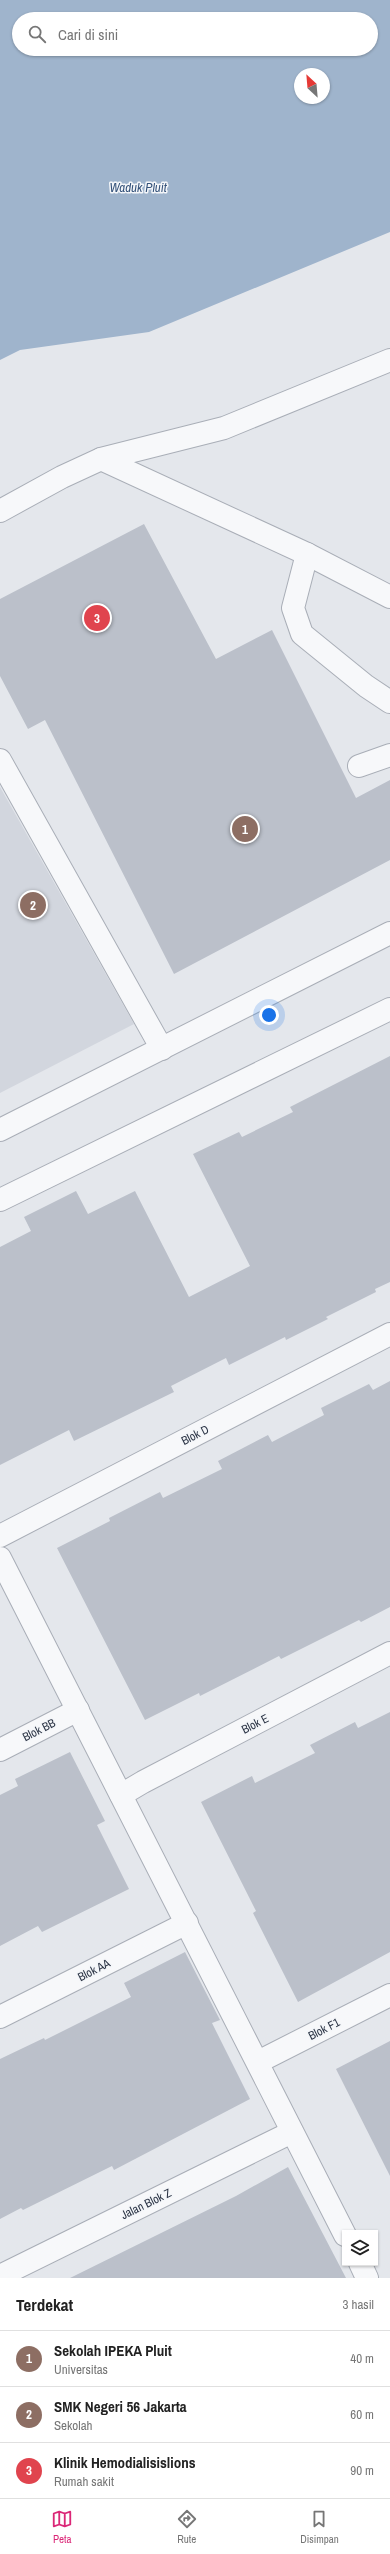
<!DOCTYPE html>
<html lang="id">
<style>
body{margin:0;font-family:"Archivo Narrow",sans-serif;background:#f6f6f6;color:#222}
.controls{position:absolute;right:12px;bottom:12px;display:grid;overflow:hidden;border-radius:0px;box-shadow:0 1px 3px #0004}
.controls button{width:36px;height:36px;display:grid;place-items:center;padding:0;border:0;border-bottom:1px solid #e0e0e0;background:#fff;color:#222;font:20px sans-serif}
.compass{position:absolute;left:294px;top:68px;width:36px;height:36px;border-radius:50%;background:#fff;box-shadow:0 1px 3px #0004;rotate:334deg}
.you{position:absolute;left:269px;top:1015px;width:14px;height:14px;margin:-10px;border:3px solid #fff;border-radius:50%;background:#1a73e8;box-shadow:0 0 0 6px #1a73e833}
.badge{display:grid;place-items:center;width:26px;height:26px;border-radius:50%;background:#db2777;color:#fff;font-size:13px;font-weight:700}
.pin{position:absolute;translate:-50% -50%;border:2px solid #fff;box-shadow:0 1px 4px #0006}
.list{margin:0;padding:0;list-style:none}
h2{display:flex;justify-content:space-between;align-items:center;height:52px;margin:0;padding:0 16px;font-size:17px}
h2 small{font-size:13px;font-weight:400;color:#767676}
.list li{display:grid;grid-template-columns:26px 1fr auto;gap:12px;align-items:center;box-sizing:border-box;height:56px;padding:0 16px;border-top:1px solid #e0e0e0}
.list b{display:block;font-size:15px;white-space:nowrap}
.list p{margin:0;font-size:13px;white-space:nowrap;color:#767676}
.list em{font-size:13px;font-style:normal;color:#767676}
.icon{flex:none;width:22px;height:22px;fill:none;stroke:currentColor;stroke-width:2;stroke-linecap:round;stroke-linejoin:round}
.map{position:relative;flex:none;width:390px;height:2278px;overflow:hidden}
.search{position:absolute;background:#fff;box-shadow:0 1px 3px #0004;left:12px;right:12px;top:12px;height:44px;display:flex;align-items:center;gap:10px;box-sizing:border-box;padding:0 14px;border-radius:22px;color:#767676;font-size:15px}
.sheet{height:220px;background:#fff}
nav{display:flex;justify-content:space-around;align-items:center;box-sizing:border-box;height:56px;border-top:1px solid #e0e0e0;background:#fff;font-size:11px;color:#767676}
nav a{display:grid;justify-items:center;gap:2px}
nav .on{color:#db2777}
.map>svg:first-child{display:block}
.built{fill:#d2d6de}
.water{fill:#9fb4cc;fill-rule:evenodd}
.building{fill:#bbc0ca}
.lines{fill:none;stroke-linecap:round;stroke-linejoin:round}
.minor-casing{stroke:#a9aeb7;stroke-width:24}
.minor{stroke:#f7f8fa;stroke-width:22}
.labels{text-anchor:middle;dominant-baseline:central;stroke-width:3;stroke-linejoin:round;paint-order:stroke}
.street-label{font-size:12px;fill:#2b3445;stroke:#f4f6f9}
.water-label{font-size:13px;font-style:italic;fill:#34527a;stroke:#f4f6f9}
</style>
<div class="map">
<svg width="390" height="2278" viewBox="0 0 390 2278">
<rect width="100%" height="100%" fill="#e4e7ec"/>
<path class="built" d="M 0,787 L 134,1024 L 0,1093 Z"/>
<path class="water" d="M 0,0 L 390,0 L 390,232 L 149,332 L 20,350 L 0,360 ZM 19,19 L 371,19 L 371,49 L 19,49 ZM 300,74 L 324,74 L 324,98 L 300,98 Z"/>
<g class="building">
<path d="M 144,524 L 216,659 L 272,630 L 356,798 L 390,780 L 390,860 L 174,974 L 45,720 L 28,729 L 0,676 L 0,599 Z"/>
<path d="M 390,1056 L 390,1282 L 375,1289 L 376,1292 L 326,1317 L 328,1319 L 286,1340 L 285,1337 L 229,1365 L 226,1358 L 171,1386 L 174,1392 L 74,1441 L 69,1430 L 0,1465 L 0,1247 L 31,1231 L 24,1217 L 76,1191 L 88,1214 L 135,1191 L 189,1297 L 250,1266 L 193,1154 L 239,1132 L 242,1137 L 293,1112 L 290,1107 Z"/>
<path d="M 390,1381 L 390,1607 L 361,1622 L 359,1620 L 281,1659 L 279,1656 L 200,1696 L 199,1693 L 145,1720 L 57,1548 L 110,1521 L 109,1518 L 160,1492 L 163,1498 L 222,1469 L 218,1461 L 268,1435 L 272,1442 L 324,1415 L 321,1408 L 369,1384 L 373,1390 Z"/>
<path d="M 390,1712 L 390,1952 L 298,2002 L 253,1913 L 256,1911 L 201,1802 L 252,1776 L 255,1783 L 315,1753 L 310,1745 L 355,1722 L 358,1728 Z"/>
<path d="M 70,1752 L 105,1821 L 97,1825 L 129,1889 L 42,1932 L 38,1926 L 0,1946 L 0,1795 L 18,1786 L 15,1779 Z"/>
<path d="M 185,1952 L 220,2020 L 212,2023 L 250,2099 L 114,2170 L 112,2166 L 23,2210 L 21,2208 L 0,2219 L 0,2059 L 44,2038 L 45,2040 L 131,1997 L 124,1983 Z"/>
<path d="M 390,2041 L 390,2176 L 336,2069 Z"/>
<path d="M 288,2167 L 346,2278 L 70,2278 L 236,2196 Z"/>
</g>
<g class="lines">
<defs>
<g id="minor">
<path d="M 101,459 L 307,554 L 390,597"/>
<path d="M 0,511 L 62,477 L 101,459 L 224,428 L 390,360"/>
<path d="M 307,554 L 293,608 L 302,634 L 366,686 L 390,702"/>
<path d="M 0,760 L 162,1049"/>
<path d="M 359,766 L 390,755"/>
<path d="M 0,1130 L 390,933"/>
<path d="M 0,1200 L 390,1009"/>
<path d="M 0,1536 L 390,1334"/>
<path d="M 0,1558 L 345,2235"/>
<path d="M 0,1750 L 78,1710"/>
<path d="M 121,1795 L 143,1782 L 390,1653"/>
<path d="M 0,2017 L 187,1923"/>
<path d="M 258,2062 L 390,1995"/>
<path d="M 360,2263 L 367,2278"/>
<path d="M 0,2276 L 292,2132"/>
</g>
</defs>
<use href="#minor" class="minor-casing"/>
<use href="#minor" class="minor"/>
</g>
<g class="labels">
<g class="street-label">
<text transform="translate(195 1435) rotate(-27)">Blok D</text>
<text transform="translate(255 1724) rotate(-27)">Blok E</text>
<text transform="translate(39 1730) rotate(-27)">Blok BB</text>
<text transform="translate(94 1970) rotate(-27)">Blok AA</text>
<text transform="translate(324 2029) rotate(-27)">Blok F1</text>
<text transform="translate(146 2204) rotate(-26)">Jalan Blok Z</text>
</g>
<g class="water-label">
<text x="138" y="187">Waduk Pluit</text>
</g>
</g>
</svg>
<div class="controls">
<button><svg class="icon" aria-label="layers" viewBox="0 0 24 24"><path d="M12 4l9 5-9 5-9-5zM3 14l9 5 9-5"/></svg></button>
</div>
<svg class="compass" viewBox="-18 -18 36 36"><path d="M0-13l5 13h-10z" fill="#e53935"/><path d="M0 13l5-13h-10z" fill="#767676"/></svg>
<div class="you"></div>
<div class="pin badge" style="left:245px;top:829px;background:#8d6e63">1</div>
<div class="pin badge" style="left:33px;top:905px;background:#8d6e63">2</div>
<div class="pin badge" style="left:97px;top:618px;background:#e0444e">3</div>
<div class="search"><svg class="icon" aria-label="search" viewBox="0 0 24 24"><circle cx="10" cy="10" r="6"/><path d="M15 15l6 6"/></svg>Cari di sini</div>
</div>
<section class="sheet">
<h2>Terdekat<small>3 hasil</small></h2>
<ul class="list">
<li><span class="badge" style="background:#8d6e63">1</span><div><b>Sekolah IPEKA Pluit</b><p>Universitas</p></div><em>40 m</em></li>
<li><span class="badge" style="background:#8d6e63">2</span><div><b>SMK Negeri 56 Jakarta</b><p>Sekolah</p></div><em>60 m</em></li>
<li><span class="badge" style="background:#e0444e">3</span><div><b>Klinik Hemodialisislions</b><p>Rumah sakit</p></div><em>90 m</em></li>
</ul>
</section>
<nav>
<a class="on"><svg class="icon" aria-label="map" viewBox="0 0 24 24"><path d="M3 6l6-2 6 2 6-2v14l-6 2-6-2-6 2zM9 4v14M15 6v14"/></svg>Peta</a>
<a><svg class="icon" aria-label="directions" viewBox="0 0 24 24"><path d="M12 3l9 9-9 9-9-9zM9 14v-3h6M13 9l2 2-2 2"/></svg>Rute</a>
<a><svg class="icon" aria-label="saved" viewBox="0 0 24 24"><path d="M7 4h10v16l-5-4-5 4z"/></svg>Disimpan</a>
</nav>
